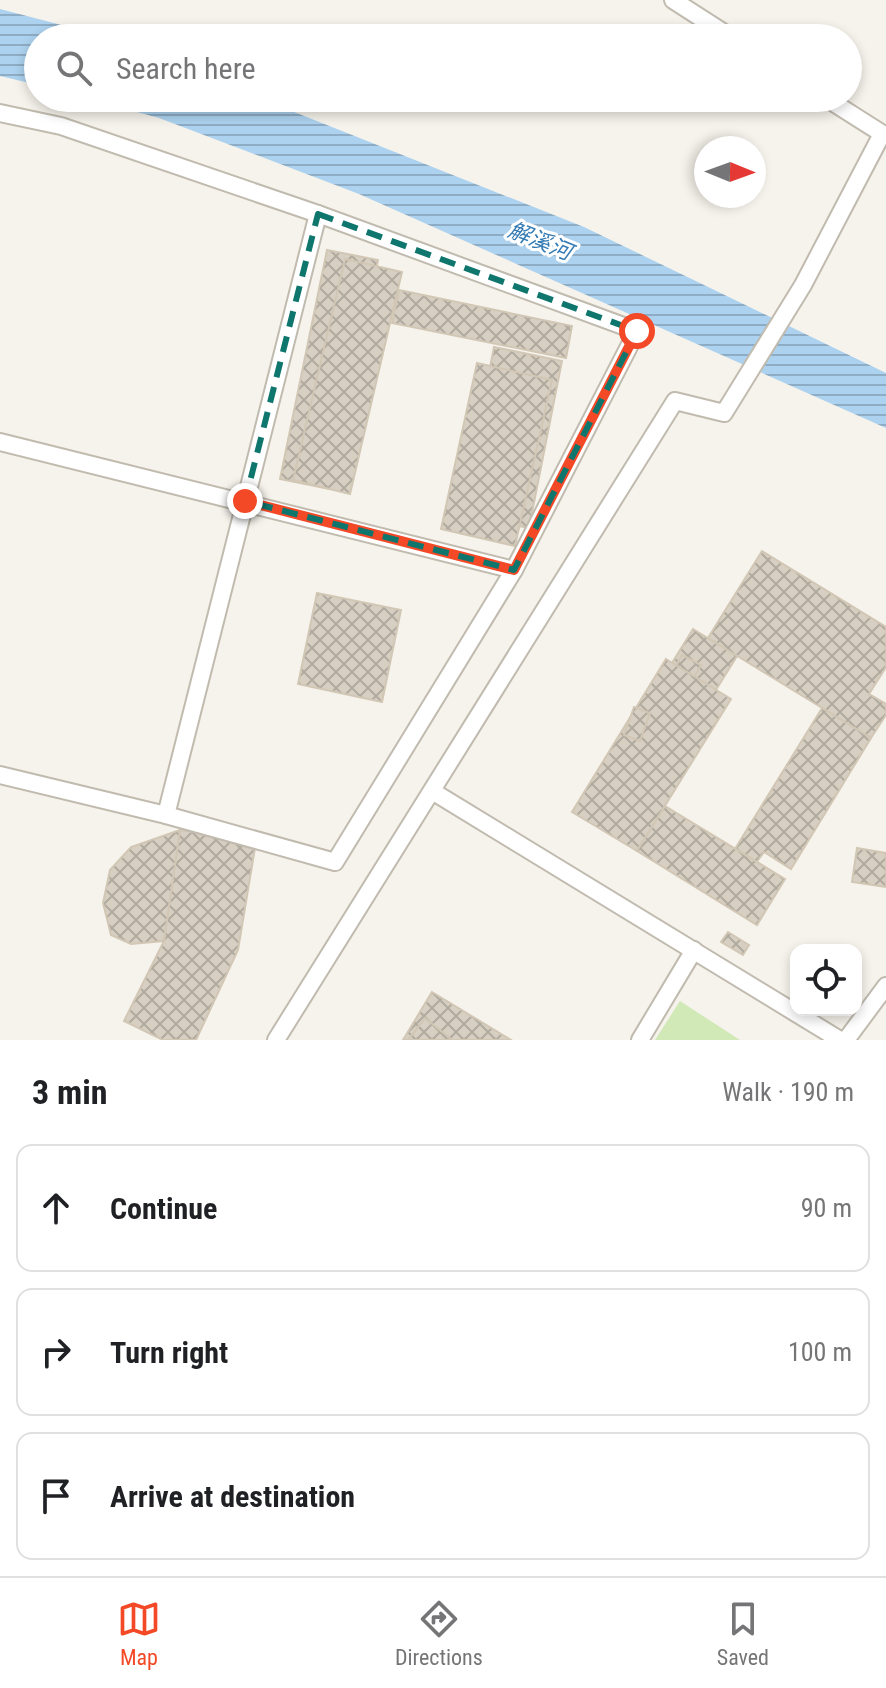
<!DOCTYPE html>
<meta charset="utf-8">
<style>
body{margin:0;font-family:"Roboto Condensed","Noto Sans SC",sans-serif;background:#f6f6f6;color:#202124}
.controls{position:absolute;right:24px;bottom:24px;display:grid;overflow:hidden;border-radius:16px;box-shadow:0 4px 12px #0003}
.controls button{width:72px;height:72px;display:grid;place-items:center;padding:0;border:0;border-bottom:2px solid #e0e0e0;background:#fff;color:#202124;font:40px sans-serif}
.compass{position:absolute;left:694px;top:136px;width:72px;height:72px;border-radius:50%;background:#fff;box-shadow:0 4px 12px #0003;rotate:91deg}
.stop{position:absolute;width:24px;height:24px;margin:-18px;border:6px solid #f34926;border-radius:50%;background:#fff}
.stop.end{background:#f34926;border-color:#fff;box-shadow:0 2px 8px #0008}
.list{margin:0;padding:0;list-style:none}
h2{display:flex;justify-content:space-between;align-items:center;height:104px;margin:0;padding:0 32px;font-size:34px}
h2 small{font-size:26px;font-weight:400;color:#757577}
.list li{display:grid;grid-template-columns:52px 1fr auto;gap:24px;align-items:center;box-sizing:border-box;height:128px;margin:0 16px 16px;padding:0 16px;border:2px solid #e0e0e0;border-radius:16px}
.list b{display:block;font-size:30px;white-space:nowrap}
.list em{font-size:26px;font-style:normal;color:#757577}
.icon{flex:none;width:44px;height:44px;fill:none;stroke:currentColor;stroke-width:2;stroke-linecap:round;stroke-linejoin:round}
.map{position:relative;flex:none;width:886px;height:1040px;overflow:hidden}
.search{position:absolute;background:#fff;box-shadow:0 4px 12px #0003;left:24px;right:24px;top:24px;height:88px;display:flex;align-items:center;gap:20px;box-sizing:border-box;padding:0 28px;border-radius:44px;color:#757577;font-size:30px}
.sheet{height:536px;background:#fff}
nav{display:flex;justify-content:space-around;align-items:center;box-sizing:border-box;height:112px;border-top:2px solid #e0e0e0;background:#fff;font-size:22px;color:#757577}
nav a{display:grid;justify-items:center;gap:4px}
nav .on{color:#f34926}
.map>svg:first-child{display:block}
.green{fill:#d1e8b7}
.water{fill:url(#water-rules)}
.building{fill:url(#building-cross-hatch);stroke:#d2c7b5;stroke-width:2}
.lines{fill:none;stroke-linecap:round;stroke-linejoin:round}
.street-casing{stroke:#c1bbaf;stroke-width:20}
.street{stroke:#fff;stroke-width:16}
.route{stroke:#f34926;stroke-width:10}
.marked{fill:none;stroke:#0f766e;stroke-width:6;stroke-dasharray:16 10;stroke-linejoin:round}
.labels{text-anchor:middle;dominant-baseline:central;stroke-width:6;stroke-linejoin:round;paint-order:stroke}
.water-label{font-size:22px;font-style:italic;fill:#347bb4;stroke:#fff}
</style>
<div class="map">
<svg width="886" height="1040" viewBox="0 0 886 1040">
<defs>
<pattern id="water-rules" width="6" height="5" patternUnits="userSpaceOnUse" patternTransform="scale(2)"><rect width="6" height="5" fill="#acd2ef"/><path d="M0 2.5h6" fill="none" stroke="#8eacc3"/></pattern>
<pattern id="building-cross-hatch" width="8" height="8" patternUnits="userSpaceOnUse" patternTransform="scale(2)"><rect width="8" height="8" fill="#d7cfc2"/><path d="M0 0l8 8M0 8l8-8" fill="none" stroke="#b0aa9f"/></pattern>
</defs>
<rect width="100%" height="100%" fill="#f6f3ec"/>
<path class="green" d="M 680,1001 L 740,1040 L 655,1040 Z"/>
<g class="water">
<path d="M 0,9 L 100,35 L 108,38 L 38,38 L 38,85 L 0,76 Z"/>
<path d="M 86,98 L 259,98 L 584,227 L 886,373 L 886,428 L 359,194 L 159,118 Z"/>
</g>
<g class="building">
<path d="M 327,250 L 378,260 L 330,489 L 280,479 Z"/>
<path d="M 345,259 L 402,272 L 350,494 L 293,480 Z"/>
<path d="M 399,290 L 572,326 L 566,358 L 392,323 Z"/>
<path d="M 494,347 L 562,361 L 529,528 L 461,514 Z"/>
<path d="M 477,363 L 552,380 L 515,546 L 441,529 Z"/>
<path d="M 762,551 L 886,627 L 886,667 L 869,694 L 886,704 L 886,715 L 871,738 L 708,638 Z"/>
<path d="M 317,593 L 401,610 L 382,702 L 298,684 Z"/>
<path d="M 693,629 L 737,656 L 716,690 L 672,663 Z"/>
<path d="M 682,655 L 701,665 L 668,725 L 649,714 Z"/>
<path d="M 666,659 L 731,699 L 637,851 L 572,812 Z"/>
<path d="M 634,707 L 650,713 L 640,741 L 624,735 Z"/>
<path d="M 822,708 L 871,738 L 791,869 L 764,852 L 756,863 L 735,849 Z"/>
<path d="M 665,806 L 785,879 L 757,925 L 637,851 Z"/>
<path d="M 180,830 L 256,842 L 238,950 L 196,1040 L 163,1040 L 124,1021 L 164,941 Z"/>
<path d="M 180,830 L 164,941 L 131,944 L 111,935 L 103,903 L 110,870 L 131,847 Z"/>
<path d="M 857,848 L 886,853 L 886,887 L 852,882 Z"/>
<path d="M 728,932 L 749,945 L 743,955 L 721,942 Z"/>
<path d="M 432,992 L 511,1040 L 403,1040 Z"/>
<path d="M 425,1018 L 452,1040 L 408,1040 Z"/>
</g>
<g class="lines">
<defs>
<g id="street">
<path d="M 673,0 L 732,38"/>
<path d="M 826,98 L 886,136"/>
<path d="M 0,113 L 61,126 L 318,214 L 637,331 L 514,570 L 335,862 L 166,815 L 0,775"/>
<path d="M 0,442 L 514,570"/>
<path d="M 432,791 L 840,1040"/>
<path d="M 166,815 L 318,214"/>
<path d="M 276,1040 L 675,401 L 724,413 L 803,285 L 882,134"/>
<path d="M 640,1040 L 694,950"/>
<path d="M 846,1040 L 886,986"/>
</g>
</defs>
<use href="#street" class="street-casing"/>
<use href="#street" class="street"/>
</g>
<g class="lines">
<path class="route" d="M 245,501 L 514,570 L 637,331"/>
</g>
<path class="marked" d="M 318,214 L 637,331 L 514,570 L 245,501 Z"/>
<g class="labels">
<g class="water-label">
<text transform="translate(540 241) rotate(22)">解溪河</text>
</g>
</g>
</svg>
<div class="controls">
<button><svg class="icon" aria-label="locate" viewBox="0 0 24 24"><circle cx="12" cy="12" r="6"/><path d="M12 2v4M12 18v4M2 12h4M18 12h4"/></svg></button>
</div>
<svg class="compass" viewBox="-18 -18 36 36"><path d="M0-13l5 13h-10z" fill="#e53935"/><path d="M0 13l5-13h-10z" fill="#757577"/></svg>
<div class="stop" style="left:637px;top:331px"></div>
<div class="stop end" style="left:245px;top:501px"></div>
<div class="search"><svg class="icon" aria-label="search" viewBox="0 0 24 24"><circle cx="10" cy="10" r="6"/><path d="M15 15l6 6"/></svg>Search here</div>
</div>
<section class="sheet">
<h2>3 min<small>Walk · 190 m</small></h2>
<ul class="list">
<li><svg class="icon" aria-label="ahead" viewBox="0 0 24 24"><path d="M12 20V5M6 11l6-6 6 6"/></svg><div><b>Continue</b></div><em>90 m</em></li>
<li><svg class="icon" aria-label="right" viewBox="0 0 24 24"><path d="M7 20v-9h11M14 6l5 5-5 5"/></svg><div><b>Turn right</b></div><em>100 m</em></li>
<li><svg class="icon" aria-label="arrive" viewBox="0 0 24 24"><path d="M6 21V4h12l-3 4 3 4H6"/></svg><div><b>Arrive at destination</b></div></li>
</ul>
</section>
<nav>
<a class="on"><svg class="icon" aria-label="map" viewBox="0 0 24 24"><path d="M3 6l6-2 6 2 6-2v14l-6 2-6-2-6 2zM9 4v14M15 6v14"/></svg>Map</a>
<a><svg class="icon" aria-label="directions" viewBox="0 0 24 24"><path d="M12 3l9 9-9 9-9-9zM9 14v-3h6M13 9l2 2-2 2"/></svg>Directions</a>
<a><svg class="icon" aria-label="saved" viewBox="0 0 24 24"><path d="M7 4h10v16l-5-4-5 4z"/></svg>Saved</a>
</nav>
